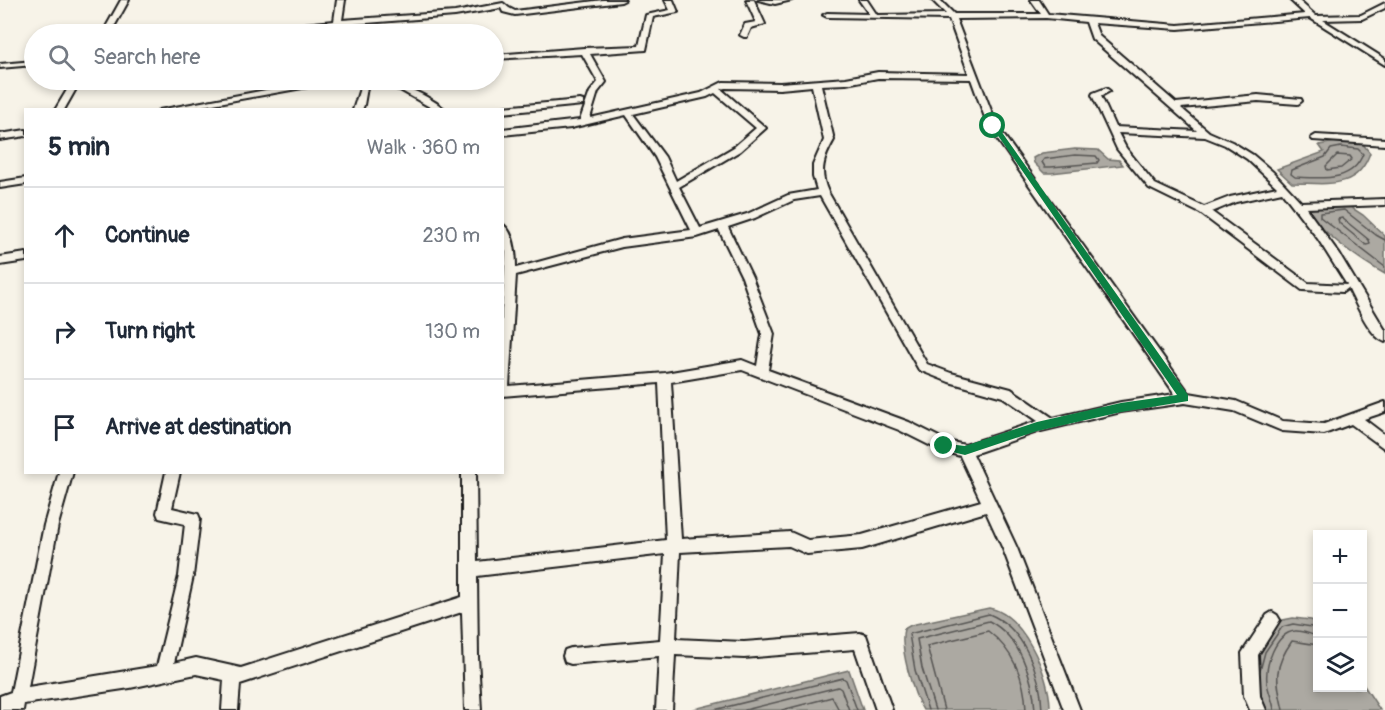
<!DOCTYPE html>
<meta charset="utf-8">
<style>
body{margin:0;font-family:Pangolin,sans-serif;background:#f6f6f7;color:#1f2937}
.controls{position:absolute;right:18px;bottom:18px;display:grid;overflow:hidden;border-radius:0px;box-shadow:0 3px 9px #0003}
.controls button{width:54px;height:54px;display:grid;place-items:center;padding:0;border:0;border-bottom:2px solid #e0e1e3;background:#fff;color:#1f2937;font:30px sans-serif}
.stop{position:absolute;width:18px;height:18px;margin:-14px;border:4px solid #0b8043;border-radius:50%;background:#fff}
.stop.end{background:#0b8043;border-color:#fff;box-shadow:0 2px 6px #0008}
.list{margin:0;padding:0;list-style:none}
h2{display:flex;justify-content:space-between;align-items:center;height:78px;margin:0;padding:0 24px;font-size:26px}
h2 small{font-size:20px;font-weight:400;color:#747a83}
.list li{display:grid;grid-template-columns:39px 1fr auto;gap:18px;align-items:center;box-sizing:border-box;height:96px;padding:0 24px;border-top:2px solid #e0e1e3}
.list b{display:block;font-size:22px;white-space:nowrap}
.list em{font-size:20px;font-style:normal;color:#747a83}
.icon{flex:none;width:33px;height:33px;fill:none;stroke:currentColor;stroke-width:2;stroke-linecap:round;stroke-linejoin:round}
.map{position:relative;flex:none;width:1385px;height:710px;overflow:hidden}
.search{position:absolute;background:#fff;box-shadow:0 3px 9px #0003;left:24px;top:24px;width:480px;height:66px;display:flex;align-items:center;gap:15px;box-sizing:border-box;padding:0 21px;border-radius:33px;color:#747a83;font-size:22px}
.panel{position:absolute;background:#fff;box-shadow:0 3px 9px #0003;left:24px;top:108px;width:480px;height:366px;border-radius:0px}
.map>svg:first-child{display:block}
.water{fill:#aca9a2;stroke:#72716c;stroke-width:1.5}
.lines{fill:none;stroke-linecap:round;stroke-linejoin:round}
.shore{stroke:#565452;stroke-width:1.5}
.street-casing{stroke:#1c1c1c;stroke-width:4}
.street{fill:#f7f3e8;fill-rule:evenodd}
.route{fill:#0b8043}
</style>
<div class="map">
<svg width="1385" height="710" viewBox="0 0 1385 710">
<rect width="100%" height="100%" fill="#f7f3e8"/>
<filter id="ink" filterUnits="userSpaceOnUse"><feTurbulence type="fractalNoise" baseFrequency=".0167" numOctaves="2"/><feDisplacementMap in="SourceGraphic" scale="12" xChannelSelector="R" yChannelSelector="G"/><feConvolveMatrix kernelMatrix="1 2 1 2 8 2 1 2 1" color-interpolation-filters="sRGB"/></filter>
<g filter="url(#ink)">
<g class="water">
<path d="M 1341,141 L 1362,143 L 1370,153 C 1357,191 1325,183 1292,183 L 1277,169 L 1324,152 L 1319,145 Z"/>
<path d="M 1075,149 L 1098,150 L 1108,159 L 1119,160 L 1123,165 L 1051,173 L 1044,173 L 1034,163 L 1033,158 L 1042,153 Z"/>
<path d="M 1346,204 L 1363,215 L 1385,236 L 1385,274 C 1363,262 1317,231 1309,209 Z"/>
<path d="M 989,608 C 1023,614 1049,674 1050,706 L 1047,710 L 923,710 C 913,694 899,647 904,629 L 911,625 Z"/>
<path d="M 1293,618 L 1311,620 L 1317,623 L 1318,688 L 1362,688 L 1363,684 L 1380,710 L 1261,710 C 1249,668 1254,656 1278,621 Z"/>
<path d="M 849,670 L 863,710 L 694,710 L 694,709 Z"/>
</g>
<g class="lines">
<g class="shore">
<path d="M 1341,147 L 1358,149 L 1363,154 C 1352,183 1321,178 1295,177 L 1291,174 L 1292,170 L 1325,157 L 1331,149 Z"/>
<path d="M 1075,155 L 1096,156 L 1099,160 L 1097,163 L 1051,167 L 1045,167 L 1042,162 L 1044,159 Z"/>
<path d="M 1337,155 L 1350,156 L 1352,159 L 1341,168 L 1327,170 L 1326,166 Z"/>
<path d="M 1342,218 L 1369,240 L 1370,244 L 1366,245 L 1339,223 L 1338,219 Z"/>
<path d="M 1385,240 L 1376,235 L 1344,210 L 1320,213 L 1320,217 L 1385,267"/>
<path d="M 1260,671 L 1265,652 L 1282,627 L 1293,624 L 1318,628"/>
<path d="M 714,710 L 843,678 L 846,680 L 857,710"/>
<path d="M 745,710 L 838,687 L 841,689 L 849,710"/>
<path d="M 782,710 L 832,697 L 839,710"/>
<path d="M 928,710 L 915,670 L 909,634 L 989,614 C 1024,628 1041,674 1042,710"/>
<path d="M 935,710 L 922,668 L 917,639 L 989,621 C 1020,637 1033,677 1035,710"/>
<path d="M 944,710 L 927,646 L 988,631 C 1013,650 1025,679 1026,710"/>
<path d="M 1274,710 C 1273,700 1268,692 1267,682 C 1265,666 1275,633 1295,631 C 1302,630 1311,635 1318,636"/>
<path d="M 1283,710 C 1276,679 1273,668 1292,641 L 1318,645"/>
</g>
<defs>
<g id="street">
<path d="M 121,0 L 129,0 L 110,34 L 102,34 Z"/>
<path d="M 337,0 L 345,0 L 342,20 L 455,12 L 503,3 L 509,8 L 515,11 L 603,0 L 625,0 L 621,2 L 515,15 L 503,12 L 501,8 L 455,16 L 341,25 L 340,34 L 332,34 L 333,26 L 245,34 L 222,34 L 226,32 L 334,21 Z"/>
<path d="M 665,0 L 673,0 L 678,12 L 653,17 L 646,50 L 590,54 L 606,82 L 598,92 L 590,118 L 701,93 L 723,82 L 780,83 L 846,78 L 878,72 L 969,74 L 949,19 L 827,17 L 823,15 L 827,13 L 869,14 L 859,0 L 867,0 L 877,15 L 946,14 L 932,0 L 940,0 L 954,14 L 1041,14 L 1031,0 L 1039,0 L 1048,14 L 1178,25 L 1305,14 L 1290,0 L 1298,0 L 1316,16 L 1361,15 L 1385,3 L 1385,8 L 1362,19 L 1323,20 L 1385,59 L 1385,65 L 1310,18 L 1178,29 L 1094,23 L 1099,36 L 1176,103 L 1258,95 L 1301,99 L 1302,101 L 1298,104 L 1258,101 L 1181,108 L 1209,132 L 1232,142 L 1253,155 L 1273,172 L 1301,202 L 1385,199 L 1385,205 L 1306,208 L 1340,255 L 1385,330 L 1385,342 C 1369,336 1356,303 1348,288 L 1343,292 L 1302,290 L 1200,213 L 1149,188 L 1117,149 L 1092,95 L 1093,93 L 1106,88 L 1110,91 L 1101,96 L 1115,127 L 1197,131 L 1092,39 L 1086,22 L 1046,18 L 956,19 L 997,126 L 1189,393 L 1236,401 L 1283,421 L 1324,424 L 1385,402 L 1385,412 L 1364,419 L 1385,435 L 1385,449 L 1351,424 L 1324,434 L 1282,431 L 1234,411 L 1185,403 L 1121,412 L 1037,432 L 973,454 L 1017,548 L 1080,710 L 1064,710 L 1003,549 L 986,512 L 862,549 L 807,554 L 789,546 L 680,552 L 676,639 L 744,642 L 860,633 L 866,635 L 892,710 L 876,710 L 855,649 L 744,658 L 675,655 L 672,710 L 656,710 L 659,656 L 571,664 L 565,662 L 563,656 L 565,650 L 571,648 L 660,640 L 665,554 L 477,576 L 478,657 L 481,710 L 465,710 L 462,612 L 240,684 L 238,710 L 222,710 L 224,680 L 196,674 L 130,688 L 24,704 L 23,710 L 0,710 L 0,696 L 11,692 L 44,525 L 59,472 L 73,472 L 58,525 L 28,687 L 157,666 L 179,576 L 185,524 L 159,518 L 157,513 L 166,472 L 180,472 L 172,508 L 198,514 L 200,519 L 193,576 L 174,663 L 196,658 L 241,668 L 462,597 L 462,472 L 476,472 L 477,562 L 666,540 L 659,383 L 502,396 L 502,310 L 506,252 L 502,243 L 502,224 C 514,231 516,254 516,268 L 622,239 L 691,230 L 655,157 L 626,115 L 571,128 L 502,135 L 502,129 L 580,120 L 590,92 L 598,82 L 582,54 L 494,59 L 494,55 L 584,48 L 639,46 L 646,15 L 670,10 ZM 878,78 L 971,79 L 988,126 L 1175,394 L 1121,402 L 1053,418 L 1011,389 L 951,373 L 927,364 L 828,192 C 819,172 823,159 834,140 L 821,85 L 846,84 ZM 812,86 L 824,140 L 813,165 L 813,177 L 817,190 L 788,195 L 747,214 L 700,228 L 679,187 L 740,151 L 766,128 L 721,89 L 725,88 L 780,89 ZM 715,93 L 756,128 L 734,147 L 676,181 L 665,157 L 633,114 L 707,97 ZM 1118,133 L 1205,137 L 1225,145 L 1247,159 L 1277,187 L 1230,197 L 1204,207 L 1155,184 L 1126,148 ZM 1282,192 L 1318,239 L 1347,285 L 1308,283 L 1212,212 L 1236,202 ZM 820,196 L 919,370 L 949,382 L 1003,397 L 1038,421 L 965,445 L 947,441 L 909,422 L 768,370 L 774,334 L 752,277 L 728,227 L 755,218 L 794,200 ZM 719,230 L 742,277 L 762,334 L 757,366 L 742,360 L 665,373 L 509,386 L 516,275 L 622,247 L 697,237 ZM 742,370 L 899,430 L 939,450 L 960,456 L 981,501 L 862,535 L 808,540 L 790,532 L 681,539 L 671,382 Z"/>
<path d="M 746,0 L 754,0 L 765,24 L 751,28 L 747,37 L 744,37 L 740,35 L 745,24 L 756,22 Z"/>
<path d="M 758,0 L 792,0 L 775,4 Z"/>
<path d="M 34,61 L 34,65 L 0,68 L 0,64 Z"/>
<path d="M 73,80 L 81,80 L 64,110 L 55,110 Z"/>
<path d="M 319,80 L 334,80 L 330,83 L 180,110 L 159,110 Z"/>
<path d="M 354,80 C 384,77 420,89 446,110 L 435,110 L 400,90 L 368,82 L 364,105 L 362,110 L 353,110 L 361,85 Z"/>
<path d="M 580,100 L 583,101 L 583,105 L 502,113 L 502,110 L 498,110 L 502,107 Z"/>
<path d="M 26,130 L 26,136 L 0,140 L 0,134 Z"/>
<path d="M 1316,135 L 1385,139 L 1385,145 L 1313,140 L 1311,138 Z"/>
<path d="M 26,178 L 26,184 L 0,188 L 0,182 Z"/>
<path d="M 26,253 L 26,261 L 0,265 L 0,257 Z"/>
<path d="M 1272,612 L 1277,615 L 1280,620 L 1258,655 L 1260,696 L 1266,710 L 1250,710 L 1244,696 L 1242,653 L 1267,615 Z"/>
</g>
</defs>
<use href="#street" class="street-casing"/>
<use href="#street" class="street"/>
</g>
</g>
<path class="route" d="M 990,124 L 996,124 L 1188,395 L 1188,401 L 1121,412 L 1037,431 L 965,455 L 940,449 L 940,443 L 965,446 L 1037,422 L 1121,403 L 1177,395 Z"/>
</svg>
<div class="controls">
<button>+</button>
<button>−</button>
<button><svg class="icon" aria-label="layers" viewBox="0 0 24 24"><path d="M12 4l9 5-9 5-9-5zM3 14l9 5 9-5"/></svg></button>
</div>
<div class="stop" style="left:993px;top:126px"></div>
<div class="stop end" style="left:944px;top:446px"></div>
<div class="search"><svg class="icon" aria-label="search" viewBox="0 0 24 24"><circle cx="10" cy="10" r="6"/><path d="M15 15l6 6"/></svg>Search here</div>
<section class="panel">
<h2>5 min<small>Walk · 360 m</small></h2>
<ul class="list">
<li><svg class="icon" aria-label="ahead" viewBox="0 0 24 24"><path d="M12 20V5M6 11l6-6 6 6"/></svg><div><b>Continue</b></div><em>230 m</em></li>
<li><svg class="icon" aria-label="right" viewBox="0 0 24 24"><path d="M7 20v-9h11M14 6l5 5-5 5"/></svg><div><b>Turn right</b></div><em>130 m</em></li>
<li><svg class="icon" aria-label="arrive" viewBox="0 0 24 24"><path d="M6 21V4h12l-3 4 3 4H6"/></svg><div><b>Arrive at destination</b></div></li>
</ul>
</section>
</div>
